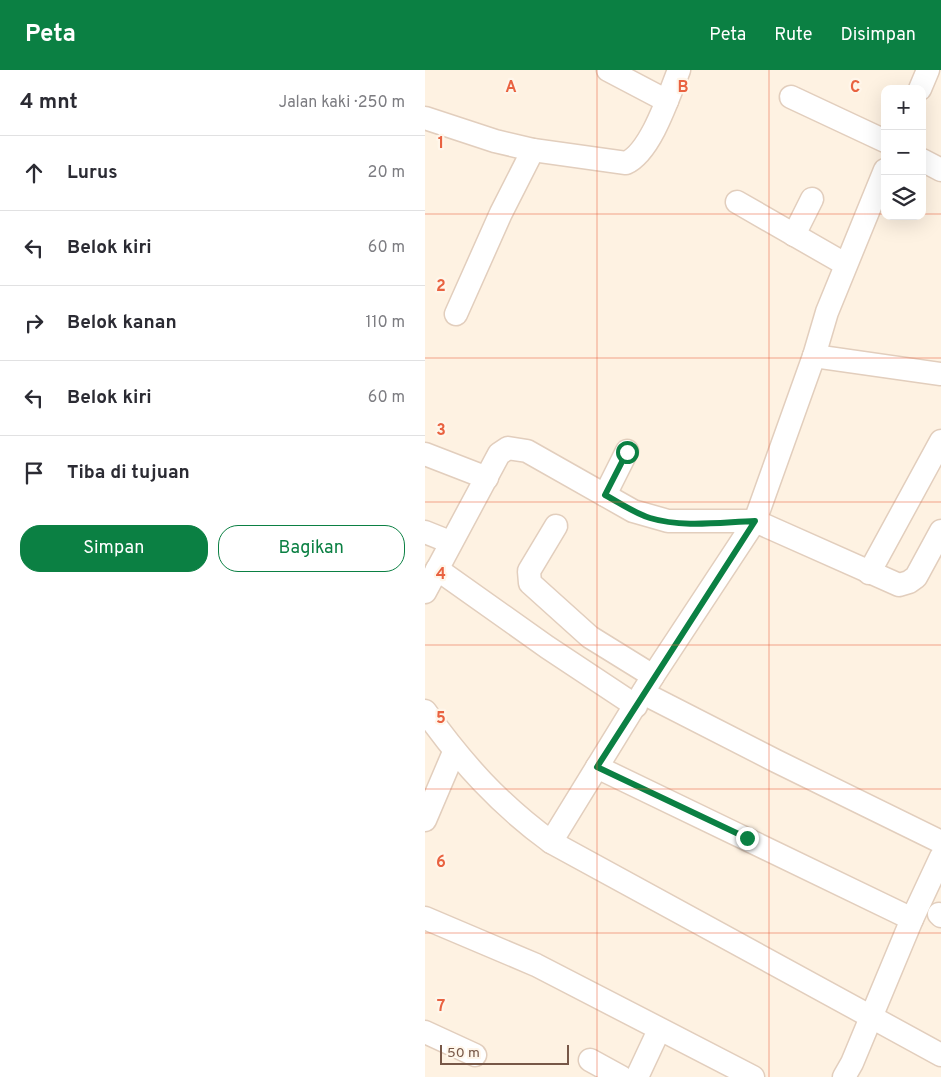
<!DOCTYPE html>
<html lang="id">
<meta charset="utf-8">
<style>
body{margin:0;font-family:Overpass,sans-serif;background:#f7f7f7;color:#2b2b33}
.controls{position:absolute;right:15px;top:15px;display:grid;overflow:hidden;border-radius:10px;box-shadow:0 5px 20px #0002}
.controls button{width:45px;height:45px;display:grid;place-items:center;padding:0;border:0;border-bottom:1px solid #e1e1e2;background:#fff;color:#2b2b33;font:25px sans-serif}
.scale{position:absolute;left:15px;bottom:12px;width:129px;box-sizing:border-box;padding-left:5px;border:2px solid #775747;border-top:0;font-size:14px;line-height:18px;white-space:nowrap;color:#775747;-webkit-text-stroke:4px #fff6ea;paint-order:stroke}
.stop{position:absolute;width:15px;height:15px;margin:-11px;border:4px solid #0b8043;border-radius:50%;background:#fff}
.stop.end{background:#0b8043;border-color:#fff;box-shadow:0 1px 5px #0008}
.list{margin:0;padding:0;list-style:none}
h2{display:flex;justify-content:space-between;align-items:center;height:65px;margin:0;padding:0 20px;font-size:21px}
h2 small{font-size:16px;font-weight:400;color:#7c7c81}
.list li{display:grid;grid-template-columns:32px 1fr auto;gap:15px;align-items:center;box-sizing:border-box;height:75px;padding:0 20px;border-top:1px solid #e1e1e2}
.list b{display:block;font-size:19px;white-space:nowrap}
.list em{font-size:16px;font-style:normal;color:#7c7c81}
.actions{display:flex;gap:10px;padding:15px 20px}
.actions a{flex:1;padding:11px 0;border:1px solid #0b8043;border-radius:20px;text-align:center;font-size:18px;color:#0b8043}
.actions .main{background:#0b8043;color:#fff}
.icon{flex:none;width:28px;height:28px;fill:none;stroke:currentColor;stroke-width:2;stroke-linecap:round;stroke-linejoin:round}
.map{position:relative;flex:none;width:516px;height:1007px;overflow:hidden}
header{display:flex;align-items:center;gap:30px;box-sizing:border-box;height:70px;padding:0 25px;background:#0b8043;color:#fff}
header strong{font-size:24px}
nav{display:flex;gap:28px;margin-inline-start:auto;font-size:18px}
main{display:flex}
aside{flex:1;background:#fff}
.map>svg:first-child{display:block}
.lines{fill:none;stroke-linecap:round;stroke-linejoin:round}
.minor-casing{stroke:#e2cebd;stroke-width:25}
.minor{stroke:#fff;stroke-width:22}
.route{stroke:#0b8043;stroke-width:6}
.grid{fill:none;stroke:#e96240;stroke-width:1;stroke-opacity:0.55}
.grid-label{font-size:16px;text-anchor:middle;font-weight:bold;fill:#e96240;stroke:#fff6ea;stroke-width:4.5;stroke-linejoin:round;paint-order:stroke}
</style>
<header>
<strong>Peta</strong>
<nav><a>Peta</a><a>Rute</a><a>Disimpan</a></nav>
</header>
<main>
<aside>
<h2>4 mnt<small>Jalan kaki · 250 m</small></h2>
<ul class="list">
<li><svg class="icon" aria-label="ahead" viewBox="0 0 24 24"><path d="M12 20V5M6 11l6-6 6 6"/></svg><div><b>Lurus</b></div><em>20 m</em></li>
<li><svg class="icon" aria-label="left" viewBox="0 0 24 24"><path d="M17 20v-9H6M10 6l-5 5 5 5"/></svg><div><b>Belok kiri</b></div><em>60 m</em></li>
<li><svg class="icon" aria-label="right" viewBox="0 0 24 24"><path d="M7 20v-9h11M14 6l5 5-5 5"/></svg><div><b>Belok kanan</b></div><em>110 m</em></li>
<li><svg class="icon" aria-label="left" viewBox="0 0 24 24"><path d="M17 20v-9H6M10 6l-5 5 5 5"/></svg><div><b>Belok kiri</b></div><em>60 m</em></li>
<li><svg class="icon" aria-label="arrive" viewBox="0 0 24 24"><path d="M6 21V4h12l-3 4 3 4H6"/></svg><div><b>Tiba di tujuan</b></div></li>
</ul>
<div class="actions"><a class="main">Simpan</a><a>Bagikan</a></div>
</aside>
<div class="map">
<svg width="516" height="1007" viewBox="0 0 516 1007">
<rect width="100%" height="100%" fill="#fef2e2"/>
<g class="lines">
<defs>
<g id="minor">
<path d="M 183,0 L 242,31"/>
<path d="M 495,19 L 503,0"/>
<path d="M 366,27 L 460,71"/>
<path d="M 0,48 L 70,71 L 108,80 L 201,93 C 226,82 244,25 254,0"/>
<path d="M 497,90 L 516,100"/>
<path d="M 312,132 L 420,194"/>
<path d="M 369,165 L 387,129"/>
<path d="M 31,244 L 76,143 L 108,80"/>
<path d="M 389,286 L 516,304"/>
<path d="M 0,384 L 62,408"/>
<path d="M 180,425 L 202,381"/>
<path d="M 131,456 L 104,501 L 105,513 L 165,567 L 228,606"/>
<path d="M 0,462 L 25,472"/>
<path d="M 12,499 L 122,577 L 211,636"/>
<path d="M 444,503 L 516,371"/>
<path d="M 0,522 L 74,384 L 83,378 L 102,381 L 208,441 L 243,451 L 330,451 L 474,515 L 484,512 L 491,507 L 516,461"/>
<path d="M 218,623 L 351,691 L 516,772"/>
<path d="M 0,641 C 37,693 74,734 126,772 L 516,985"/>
<path d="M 172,697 L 487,849"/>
<path d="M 0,750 L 29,682"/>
<path d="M 126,772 L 228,606 L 330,451 L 389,286 L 402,242 L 460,100"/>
<path d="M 514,844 L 516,846"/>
<path d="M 0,848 L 111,895 L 328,1007"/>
<path d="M 0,962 L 50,985"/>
<path d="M 165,990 L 196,1007"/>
<path d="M 212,1007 L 234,960"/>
<path d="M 419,1007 L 427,993 L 487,849 L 516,787"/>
</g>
</defs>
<use href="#minor" class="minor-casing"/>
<use href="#minor" class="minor"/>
</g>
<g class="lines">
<path class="route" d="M 202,382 L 180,425 C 195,433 209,443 225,448 C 258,458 297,452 330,451 L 172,697 L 322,768"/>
</g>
<path class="grid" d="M 172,0 L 172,1007M 344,0 L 344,1007M 0,144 L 460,144M 497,144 L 516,144M 0,288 L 516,288M 0,432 L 516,432M 0,575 L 516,575M 0,719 L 516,719M 0,863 L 516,863"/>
<g class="grid-label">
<text x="86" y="22">A</text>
<text x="258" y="22">B</text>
<text x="430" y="22">C</text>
<text x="16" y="78">1</text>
<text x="16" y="221">2</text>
<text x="16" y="365">3</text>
<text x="16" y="509">4</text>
<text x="16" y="653">5</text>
<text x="16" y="797">6</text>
<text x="16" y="941">7</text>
</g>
</svg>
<div class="controls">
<button>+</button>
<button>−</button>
<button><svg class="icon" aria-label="layers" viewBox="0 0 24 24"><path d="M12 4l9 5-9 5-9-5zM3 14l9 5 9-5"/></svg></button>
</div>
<div class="scale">50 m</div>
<div class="stop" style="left:202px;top:382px"></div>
<div class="stop end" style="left:322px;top:768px"></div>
</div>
</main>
